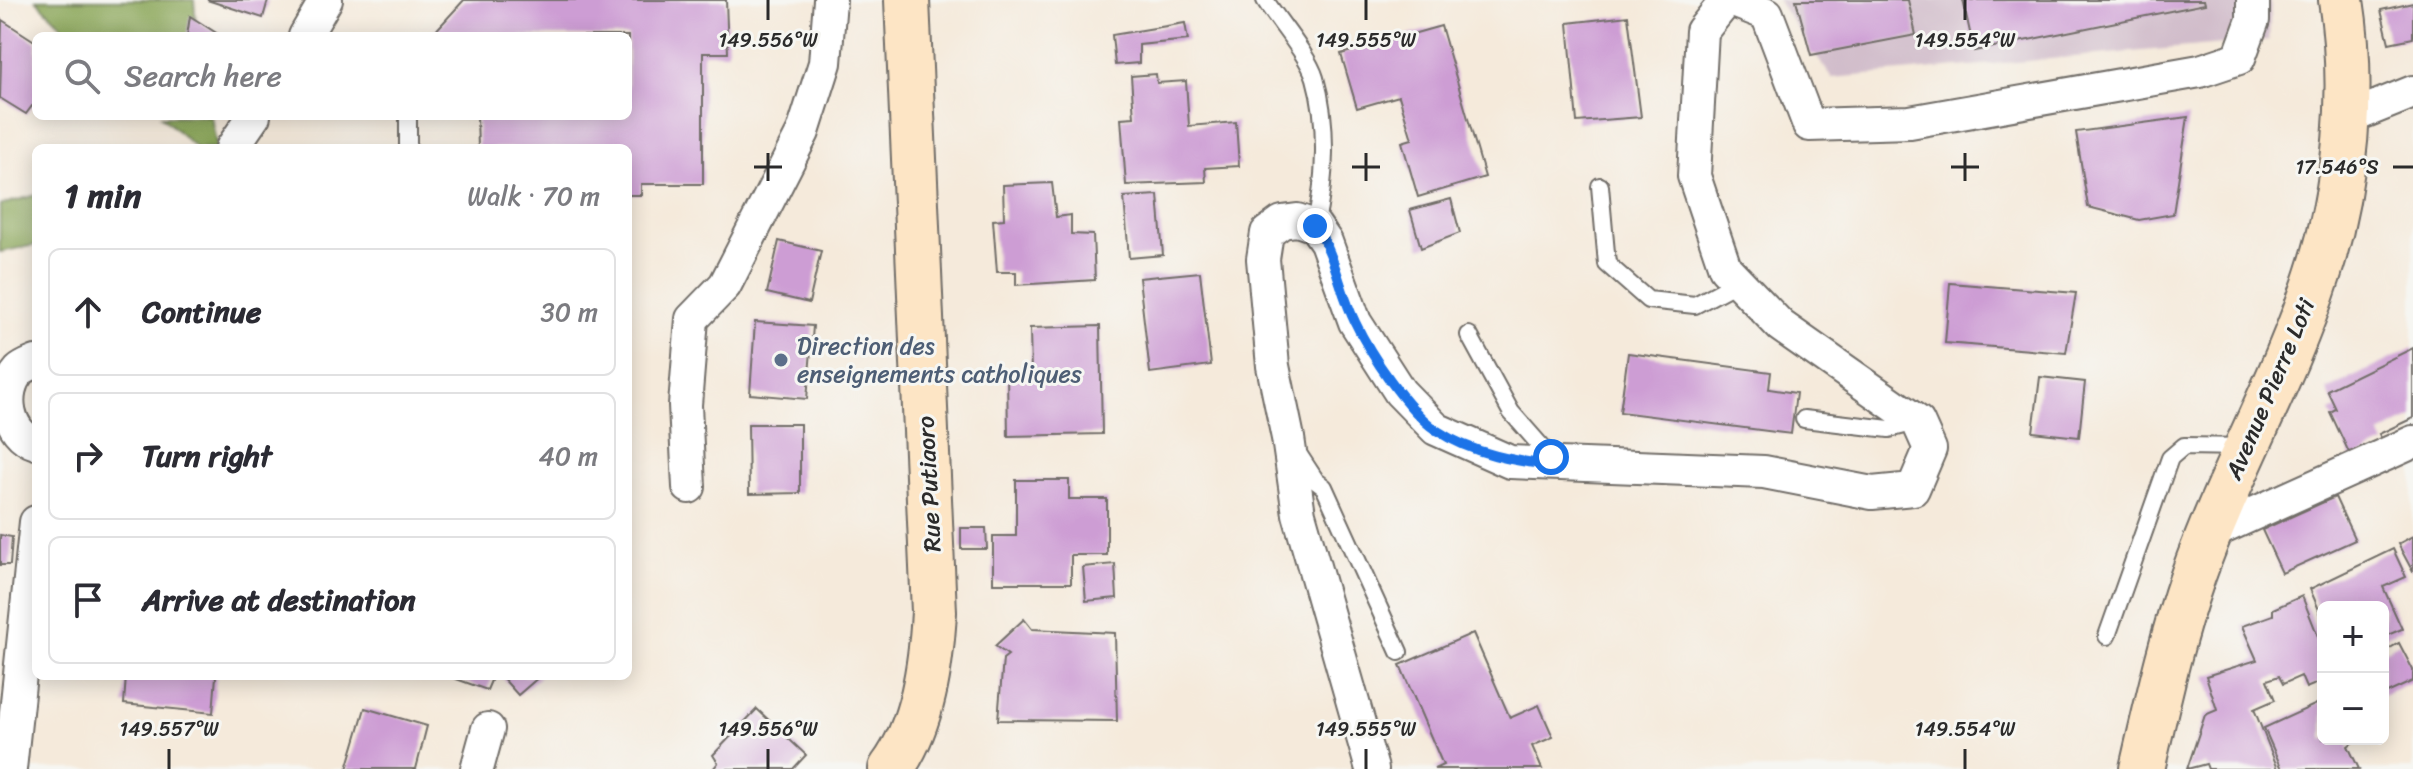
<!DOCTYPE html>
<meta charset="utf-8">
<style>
body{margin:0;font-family:Sriracha,sans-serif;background:#f7f7f7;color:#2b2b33}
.controls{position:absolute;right:24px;bottom:24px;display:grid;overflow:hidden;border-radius:12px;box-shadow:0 4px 20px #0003}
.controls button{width:72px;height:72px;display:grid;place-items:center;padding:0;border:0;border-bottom:2px solid #e1e1e2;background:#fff;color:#2b2b33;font:40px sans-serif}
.stop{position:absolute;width:24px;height:24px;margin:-18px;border:6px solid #1a73e8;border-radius:50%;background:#fff}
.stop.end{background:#1a73e8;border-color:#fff;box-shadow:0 2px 8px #0008}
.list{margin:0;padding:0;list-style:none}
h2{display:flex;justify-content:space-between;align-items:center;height:104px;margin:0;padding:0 32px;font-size:34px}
h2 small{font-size:26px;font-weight:400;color:#7c7c81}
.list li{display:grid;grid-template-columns:52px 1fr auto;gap:24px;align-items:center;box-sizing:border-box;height:128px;margin:0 16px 16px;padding:0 16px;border:2px solid #e1e1e2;border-radius:12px}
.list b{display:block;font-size:30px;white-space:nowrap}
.list em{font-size:26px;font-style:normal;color:#7c7c81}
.icon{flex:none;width:44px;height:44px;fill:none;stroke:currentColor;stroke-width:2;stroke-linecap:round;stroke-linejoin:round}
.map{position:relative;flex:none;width:2413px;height:769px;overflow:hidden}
.search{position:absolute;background:#fff;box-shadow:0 4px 20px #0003;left:32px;top:32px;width:600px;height:88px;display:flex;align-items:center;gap:20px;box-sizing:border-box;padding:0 28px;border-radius:12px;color:#7c7c81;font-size:30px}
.panel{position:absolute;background:#fff;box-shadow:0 4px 20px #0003;left:32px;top:144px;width:600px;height:536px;border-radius:12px}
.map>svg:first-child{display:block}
.industrial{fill:#d1bdcb}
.forest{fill:#8aa659;stroke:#5a6842;stroke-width:2}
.building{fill:#cd9dd4}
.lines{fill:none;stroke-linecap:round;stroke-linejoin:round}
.service-casing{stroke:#726e69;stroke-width:20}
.minor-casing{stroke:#726e69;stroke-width:36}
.secondary-casing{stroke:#726e69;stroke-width:48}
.service{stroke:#fff;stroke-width:16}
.minor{stroke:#fff;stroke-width:32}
.secondary{stroke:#fde5c5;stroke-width:44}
.route{stroke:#1a73e8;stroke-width:10}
.ticks{fill:none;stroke:#2b2b2b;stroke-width:3}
.service-dot{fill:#5c6f8a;stroke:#f6f6f2;stroke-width:3}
.labels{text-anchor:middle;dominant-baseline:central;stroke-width:6;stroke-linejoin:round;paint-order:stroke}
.service-label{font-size:24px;fill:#4e5e75;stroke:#f6f6f2;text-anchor:start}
.street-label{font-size:24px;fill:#2b2b2b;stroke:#f6f6f2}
.ticks-label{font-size:20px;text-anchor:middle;fill:#2b2b2b;stroke:#f6f6f2;stroke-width:6;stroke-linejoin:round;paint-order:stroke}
</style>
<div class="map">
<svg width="2413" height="769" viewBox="0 0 2413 769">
<rect width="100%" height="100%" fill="#f6f6f2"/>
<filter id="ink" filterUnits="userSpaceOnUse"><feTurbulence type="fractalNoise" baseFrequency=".0125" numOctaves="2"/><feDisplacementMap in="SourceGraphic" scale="16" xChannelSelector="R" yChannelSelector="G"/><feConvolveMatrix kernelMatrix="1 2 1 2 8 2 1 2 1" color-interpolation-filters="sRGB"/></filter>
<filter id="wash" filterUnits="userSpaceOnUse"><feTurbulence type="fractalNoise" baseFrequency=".006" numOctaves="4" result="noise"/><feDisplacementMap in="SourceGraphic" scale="32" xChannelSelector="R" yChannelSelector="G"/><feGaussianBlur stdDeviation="1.8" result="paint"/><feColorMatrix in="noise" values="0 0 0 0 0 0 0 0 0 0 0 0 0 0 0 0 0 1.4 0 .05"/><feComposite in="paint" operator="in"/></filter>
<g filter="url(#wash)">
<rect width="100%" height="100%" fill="#f5eadb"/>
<path class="industrial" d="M 1777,0 L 2271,0 L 2269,40 L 1832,78 Z"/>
<g class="forest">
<path d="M 36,0 L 194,0 L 197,36 L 73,36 Z"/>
<path d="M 161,116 L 211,116 L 217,148 L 196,148 Z"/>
<path d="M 36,195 L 36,245 L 0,252 L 0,205 Z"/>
</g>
<g id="blocks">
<g class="building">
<path d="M 207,0 L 268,0 L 263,18 Z"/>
<path d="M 464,0 L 726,0 L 728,53 L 703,53 L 703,184 L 641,184 L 641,195 L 628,195 L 628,148 L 478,148 L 477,116 L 628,116 L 628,36 L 431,36 Z"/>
<path d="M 1796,0 L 1908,0 L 1916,35 L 1811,55 Z"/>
<path d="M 1963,0 L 2204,0 L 2205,4 L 1974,51 Z"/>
<path d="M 2413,3 L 2413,38 L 2389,43 L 2381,10 Z"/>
<path d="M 190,16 L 221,36 L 187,36 Z"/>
<path d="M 1628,16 L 1641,117 L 1577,122 L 1568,23 Z"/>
<path d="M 2,20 L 36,42 L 36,108 L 32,106 L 26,114 L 0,98 Z"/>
<path d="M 1185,23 L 1188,40 L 1139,45 L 1139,63 L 1115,65 L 1112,35 Z"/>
<path d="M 1441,26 L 1485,177 L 1418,197 L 1402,142 L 1412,139 L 1399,96 L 1357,108 L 1341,54 Z"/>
<path d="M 1156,74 L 1157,83 L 1186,81 L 1189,126 L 1236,122 L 1239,166 L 1205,168 L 1206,182 L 1126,185 L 1121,118 L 1134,117 L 1131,76 Z"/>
<path d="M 2188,117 L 2173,214 L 2139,220 L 2088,207 L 2076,132 Z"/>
<path d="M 1052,183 L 1056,217 L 1071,215 L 1071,234 L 1093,235 L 1095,280 L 1016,285 L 1016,272 L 997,272 L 993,220 L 1004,219 L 1003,185 Z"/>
<path d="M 1158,195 L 1163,255 L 1129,258 L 1124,197 Z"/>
<path d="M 1451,199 L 1460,233 L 1421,248 L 1410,210 Z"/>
<path d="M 779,241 L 821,251 L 809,303 L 767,293 Z"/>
<path d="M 1200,272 L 1211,365 L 1150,373 L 1139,278 Z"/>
<path d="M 1950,283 L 2076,293 L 2066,353 L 1945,343 Z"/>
<path d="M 755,322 L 813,326 L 807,399 L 750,394 Z"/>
<path d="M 1100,326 L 1102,434 L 1008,436 L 1007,374 L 1031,373 L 1030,328 Z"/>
<path d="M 2413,348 L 2413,418 L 2379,434 L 2384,444 L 2352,459 L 2330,412 L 2336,409 L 2327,390 Z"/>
<path d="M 1628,353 L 1771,372 L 1769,389 L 1796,393 L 1791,434 L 1620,412 Z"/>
<path d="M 2040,377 L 2085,382 L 2079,437 L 2033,432 Z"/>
<path d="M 748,424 L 800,424 L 800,493 L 749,494 Z"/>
<path d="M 1016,480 L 1069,480 L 1069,499 L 1107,499 L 1107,555 L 1071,555 L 1071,583 L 993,583 L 993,536 L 1016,536 Z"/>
<path d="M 2335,497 L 2355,540 L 2282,573 L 2262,530 Z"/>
<path d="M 961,528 L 986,528 L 987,549 L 961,549 Z"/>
<path d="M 0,535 L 12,537 L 10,565 L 0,565 Z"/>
<path d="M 2413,536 L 2413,572 L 2398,544 Z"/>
<path d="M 2393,549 L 2406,577 L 2383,587 L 2402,629 L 2383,637 L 2383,607 L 2323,607 L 2323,619 L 2310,589 Z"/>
<path d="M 1115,564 L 1117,598 L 1086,601 L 1083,567 Z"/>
<path d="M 2302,596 L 2323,649 L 2323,681 L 2306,688 L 2301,676 L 2283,684 L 2279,676 L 2267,680 L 2275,700 L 2254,709 L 2278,769 L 2208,769 L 2206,764 L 2187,769 L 2205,715 L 2217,710 L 2206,676 L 2257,660 L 2242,626 L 2273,615 L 2273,609 Z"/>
<path d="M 1024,619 L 1032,629 L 1115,633 L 1117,721 L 998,720 L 1003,659 L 1008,655 L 995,646 Z"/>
<path d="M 1473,633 L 1510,718 L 1539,705 L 1553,737 L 1532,746 L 1542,769 L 1434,769 L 1443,765 L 1400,665 Z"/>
<path d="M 2399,643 L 2413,670 L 2413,681 L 2383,695 L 2383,652 Z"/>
<path d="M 126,676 L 216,676 L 213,713 L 124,704 Z"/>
<path d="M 448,676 L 493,676 L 487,690 Z"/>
<path d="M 501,676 L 540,676 L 518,695 Z"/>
<path d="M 2323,701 L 2323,739 L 2357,739 L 2348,746 L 2359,769 L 2282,769 L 2264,728 Z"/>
<path d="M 365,708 L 427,726 L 416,769 L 347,769 Z"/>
<path d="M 757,709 L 806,755 L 793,769 L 713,769 L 718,763 L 713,755 Z"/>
</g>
</g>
</g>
<g filter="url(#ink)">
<use href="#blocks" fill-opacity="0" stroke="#726e69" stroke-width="2"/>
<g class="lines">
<defs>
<g id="service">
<path d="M 1265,0 C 1278,21 1308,55 1315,78 C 1328,123 1326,181 1315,226"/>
<path d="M 408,148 L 408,119"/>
<path d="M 1600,186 L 1607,264 L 1648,300 L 1695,305 L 1738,282"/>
<path d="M 1469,335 L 1511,412 L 1555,462"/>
<path d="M 1804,419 L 1889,429 L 1916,422"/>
<path d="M 1297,452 L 1316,481 L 1324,487 L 1399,652"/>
<path d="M 2107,636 L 2170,458 L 2184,446 L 2245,447"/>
</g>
<g id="minor">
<path d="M 1731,0 L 1767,14 L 1809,125 L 1910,122 L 2200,71 L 2239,58 L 2253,20 L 2253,0"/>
<path d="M 305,36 L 326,0"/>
<path d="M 2346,119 L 2413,92"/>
<path d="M 232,148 L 254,116"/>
<path d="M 36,362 C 31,364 23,367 19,371 C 0,392 7,434 36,443"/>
<path d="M 689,487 L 685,405 L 692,319 L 725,285 L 803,132 L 825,63 L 830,0"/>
<path d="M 2211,533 L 2413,442"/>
<path d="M 10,769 L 36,522"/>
<path d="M 477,769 L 488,729"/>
<path d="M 1372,769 L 1299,514 L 1288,438 L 1273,366 L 1263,259 L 1267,233 L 1282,222 L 1297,220 L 1315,226 L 1326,242 L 1355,322 L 1400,392 L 1436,429 L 1510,462 L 1764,472 L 1872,493 L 1913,489 L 1930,449 L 1918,422 L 1781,326 L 1725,268 L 1694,176 L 1702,31 L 1727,0"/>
</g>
<g id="secondary">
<path d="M 891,769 C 923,726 931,664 934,612 L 907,0"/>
<path d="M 2142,769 C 2157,704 2171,639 2193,576 C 2229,474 2285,378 2318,275 C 2346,190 2355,88 2341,0"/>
</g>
</defs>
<use href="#service" class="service-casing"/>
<use href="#minor" class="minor-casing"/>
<use href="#secondary" class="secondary-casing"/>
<use href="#service" class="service"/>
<use href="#minor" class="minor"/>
<use href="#secondary" class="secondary"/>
</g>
</g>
<g class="lines" filter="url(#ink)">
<path class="route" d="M 1315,226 C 1336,255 1339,290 1355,322 C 1370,354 1407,410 1436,430 C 1472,454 1517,462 1559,466 L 1551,457"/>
</g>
<path class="ticks" d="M 768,0 L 768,20M 1366,0 L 1366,20M 1965,0 L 1965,20M 768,153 L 768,181M 1366,153 L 1366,181M 1965,153 L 1965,181M 754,167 L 782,167M 1352,167 L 1380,167M 1951,167 L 1979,167M 2393,167 L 2413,167M 169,749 L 169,769M 768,749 L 768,769M 1366,749 L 1366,769M 1965,749 L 1965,769"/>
<circle class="service-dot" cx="781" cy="360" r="8"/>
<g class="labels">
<g class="service-label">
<text x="797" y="346">Direction des<tspan x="797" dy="28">enseignements catholiques</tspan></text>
</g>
<g class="street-label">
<text transform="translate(2270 389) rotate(-67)">Avenue Pierre Loti</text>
<text transform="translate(929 484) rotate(-93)">Rue Putiaoro</text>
</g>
</g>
<g class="ticks-label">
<text x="768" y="47">149.556°W</text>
<text x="1366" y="47">149.555°W</text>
<text x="1965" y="47">149.554°W</text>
<text x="2337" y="174">17.546°S</text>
<text x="169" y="736">149.557°W</text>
<text x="768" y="736">149.556°W</text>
<text x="1366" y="736">149.555°W</text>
<text x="1965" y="736">149.554°W</text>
</g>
</svg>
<div class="controls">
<button>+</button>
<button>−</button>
</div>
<div class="stop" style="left:1551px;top:457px"></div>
<div class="stop end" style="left:1315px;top:226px"></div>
<div class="search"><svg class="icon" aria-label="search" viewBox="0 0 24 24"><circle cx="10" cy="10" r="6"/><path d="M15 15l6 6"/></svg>Search here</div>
<section class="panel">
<h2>1 min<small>Walk · 70 m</small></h2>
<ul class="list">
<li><svg class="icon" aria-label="ahead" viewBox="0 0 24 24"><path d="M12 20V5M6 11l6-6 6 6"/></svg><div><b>Continue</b></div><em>30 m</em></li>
<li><svg class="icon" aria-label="right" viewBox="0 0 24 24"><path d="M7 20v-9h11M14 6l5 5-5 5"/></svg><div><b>Turn right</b></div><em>40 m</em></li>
<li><svg class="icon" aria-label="arrive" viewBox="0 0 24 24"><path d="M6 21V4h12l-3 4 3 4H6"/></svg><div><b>Arrive at destination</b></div></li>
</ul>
</section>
</div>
